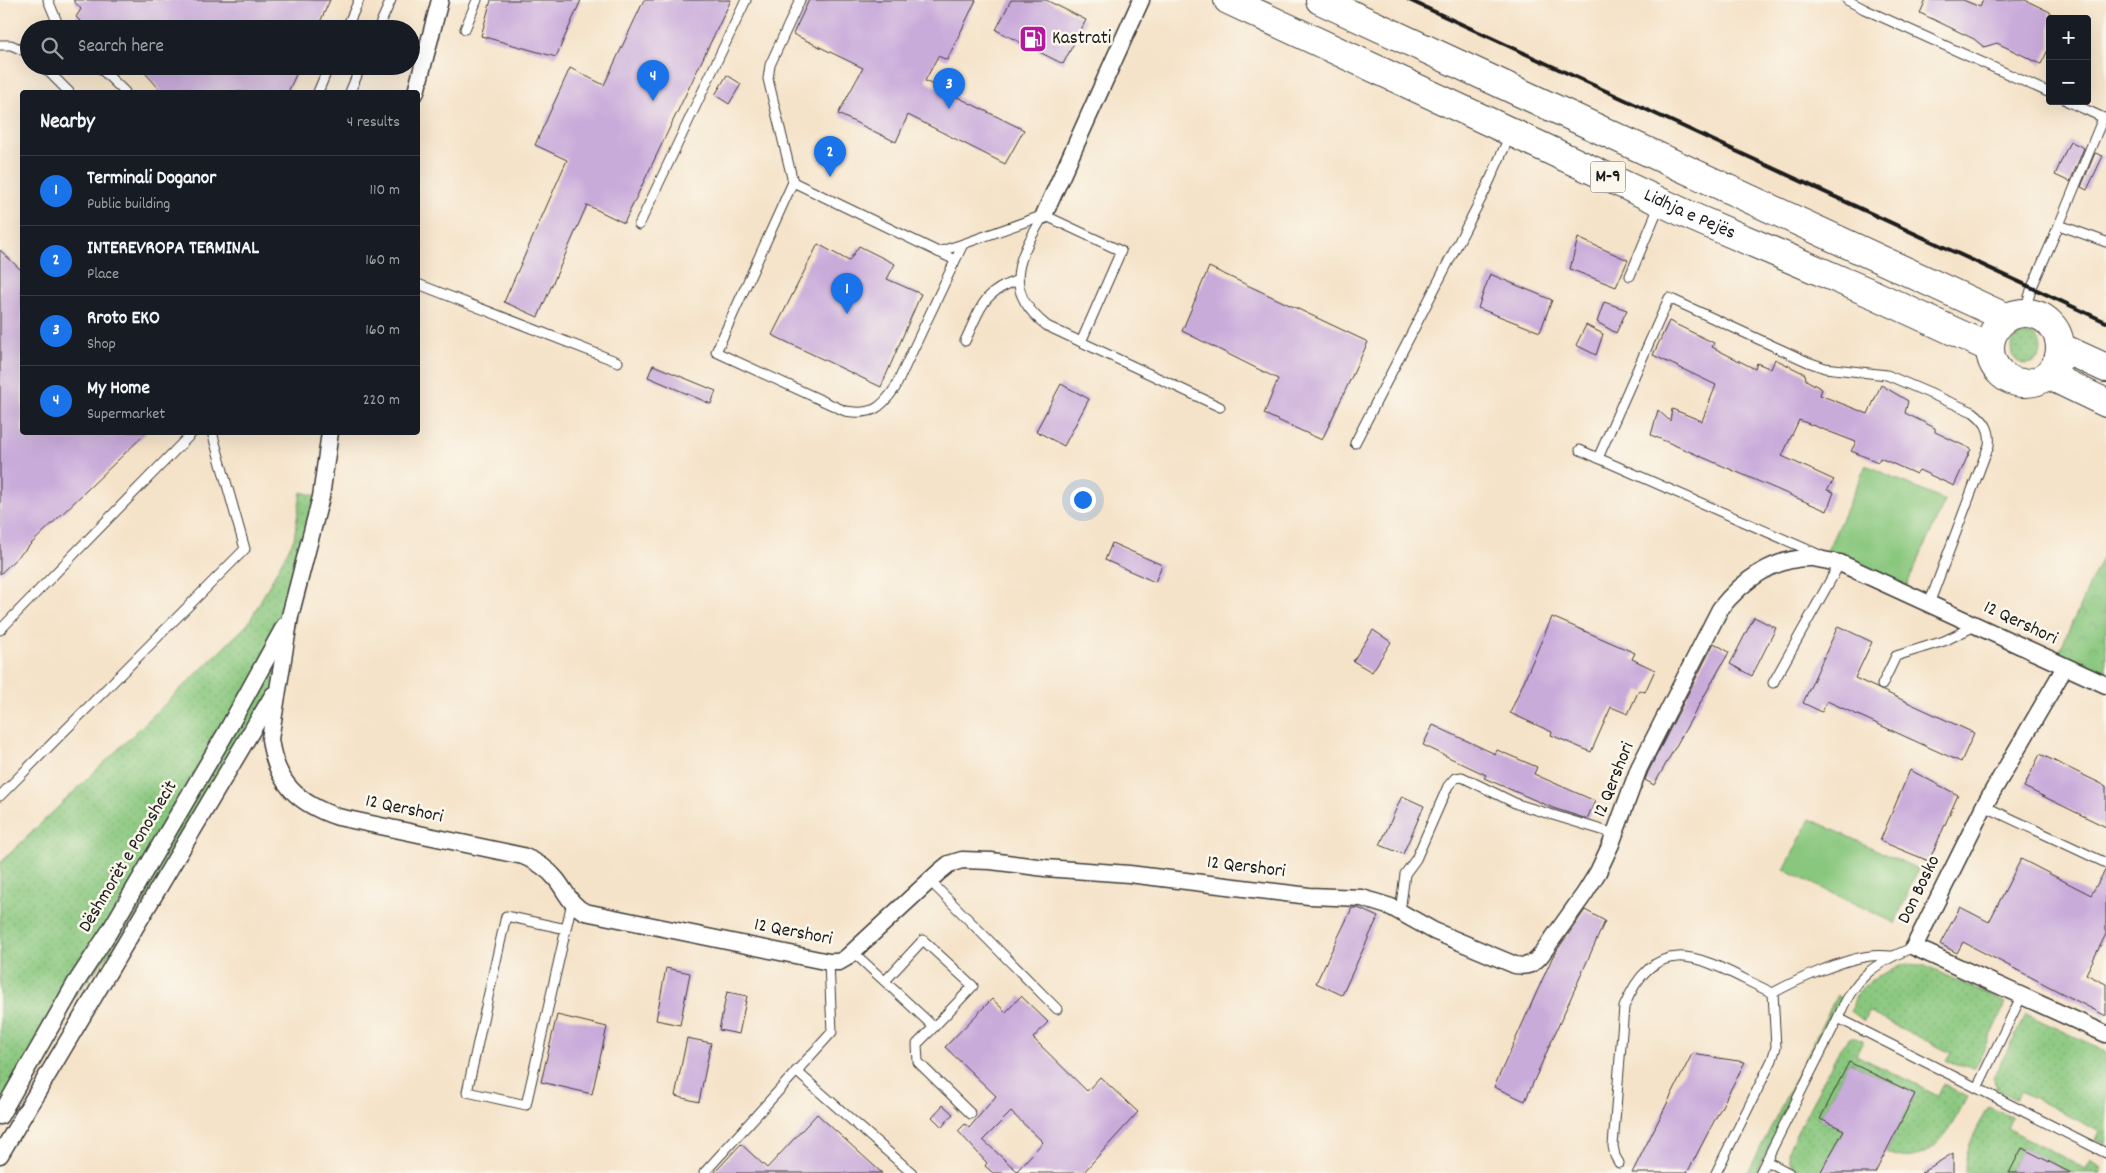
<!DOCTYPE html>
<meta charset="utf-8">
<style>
body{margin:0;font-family:Dekko,sans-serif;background:#242831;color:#f1f3f6}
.controls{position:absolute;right:15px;top:15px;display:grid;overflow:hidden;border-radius:5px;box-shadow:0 5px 20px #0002}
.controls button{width:45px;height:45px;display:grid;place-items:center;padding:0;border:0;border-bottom:1px solid #363941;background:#171b24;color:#f1f3f6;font:25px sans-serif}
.you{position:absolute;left:1082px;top:499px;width:18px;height:18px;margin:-12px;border:4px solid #fff;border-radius:50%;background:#1a73e8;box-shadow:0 0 0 8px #1a73e833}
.badge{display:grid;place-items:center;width:32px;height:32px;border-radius:50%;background:#1a73e8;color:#fff;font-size:16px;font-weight:700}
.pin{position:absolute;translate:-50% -41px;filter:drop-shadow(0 1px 2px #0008)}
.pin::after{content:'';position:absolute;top:26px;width:18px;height:15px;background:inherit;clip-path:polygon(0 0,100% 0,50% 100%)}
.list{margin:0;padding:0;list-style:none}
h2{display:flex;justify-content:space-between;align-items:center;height:65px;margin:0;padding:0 20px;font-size:21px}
h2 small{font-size:16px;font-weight:400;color:#9ea1a6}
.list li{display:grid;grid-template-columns:32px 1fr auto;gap:15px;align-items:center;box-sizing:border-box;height:70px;padding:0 20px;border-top:1px solid #363941}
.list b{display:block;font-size:19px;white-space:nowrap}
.list p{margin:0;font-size:16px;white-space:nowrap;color:#9ea1a6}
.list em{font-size:16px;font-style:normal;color:#9ea1a6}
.icon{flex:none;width:28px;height:28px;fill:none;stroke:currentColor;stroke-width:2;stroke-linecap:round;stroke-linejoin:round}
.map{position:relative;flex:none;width:2106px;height:1173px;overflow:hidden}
.search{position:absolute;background:#171b24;box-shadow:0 5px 20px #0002;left:20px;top:20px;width:400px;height:55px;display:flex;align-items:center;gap:12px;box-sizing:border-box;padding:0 18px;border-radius:28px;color:#9ea1a6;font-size:19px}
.panel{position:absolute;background:#171b24;box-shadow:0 5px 20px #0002;left:20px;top:90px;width:400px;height:345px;border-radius:5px}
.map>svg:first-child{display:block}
.grass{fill:url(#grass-dots);stroke:#52724d}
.park{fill:url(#park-crowns);stroke:#52724d}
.pitch{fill:#89c77e;stroke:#52724d}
.building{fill:#c9abda;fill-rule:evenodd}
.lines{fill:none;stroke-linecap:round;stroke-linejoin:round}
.service-casing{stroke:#3d3a36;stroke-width:11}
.minor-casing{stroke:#3d3a36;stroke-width:19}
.trunk-casing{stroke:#3d3a36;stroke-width:30}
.service{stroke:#fff;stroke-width:9}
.minor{stroke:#fff;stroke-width:16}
.trunk{stroke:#fff;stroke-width:28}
.rail{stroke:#1c1c1c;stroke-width:4}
.labels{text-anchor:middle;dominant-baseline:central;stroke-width:5;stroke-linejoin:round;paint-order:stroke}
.shield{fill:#fbf7ec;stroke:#5f5e5a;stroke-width:1}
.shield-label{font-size:18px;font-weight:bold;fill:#1c1c1c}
.poi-label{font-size:19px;fill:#1c1c1c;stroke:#fbf7ec;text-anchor:start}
.street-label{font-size:19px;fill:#1c1c1c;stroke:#fbf7ec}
</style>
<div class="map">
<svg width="2106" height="1173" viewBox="0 0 2106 1173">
<defs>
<pattern id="grass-dots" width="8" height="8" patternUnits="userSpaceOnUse" patternTransform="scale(1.25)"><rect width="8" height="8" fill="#89c77e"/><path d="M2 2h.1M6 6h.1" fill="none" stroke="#76aa6c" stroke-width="1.8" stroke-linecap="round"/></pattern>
<pattern id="park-crowns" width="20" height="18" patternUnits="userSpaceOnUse" patternTransform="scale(1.25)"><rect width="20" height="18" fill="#89c77e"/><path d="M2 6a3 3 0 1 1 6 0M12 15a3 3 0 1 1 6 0" fill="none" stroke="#76aa6c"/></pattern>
</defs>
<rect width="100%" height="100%" fill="#fbf7ec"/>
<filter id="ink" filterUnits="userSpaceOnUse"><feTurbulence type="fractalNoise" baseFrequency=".02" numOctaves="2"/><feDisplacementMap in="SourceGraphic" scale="10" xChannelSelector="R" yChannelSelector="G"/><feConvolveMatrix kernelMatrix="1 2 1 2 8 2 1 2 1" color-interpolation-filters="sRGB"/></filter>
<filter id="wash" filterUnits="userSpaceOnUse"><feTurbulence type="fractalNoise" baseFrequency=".0096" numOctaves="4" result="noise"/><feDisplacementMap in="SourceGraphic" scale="20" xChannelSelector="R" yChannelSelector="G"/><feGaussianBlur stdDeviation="1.12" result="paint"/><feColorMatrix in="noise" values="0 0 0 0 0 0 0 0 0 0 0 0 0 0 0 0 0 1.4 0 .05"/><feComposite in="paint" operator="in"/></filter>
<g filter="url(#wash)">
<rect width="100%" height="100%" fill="#f5e3c9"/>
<g class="grass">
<circle cx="2026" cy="349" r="15"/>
<path d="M 301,492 L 321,497 L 279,690 L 122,939 L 81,988 L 54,1024 L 0,1132 L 0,863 L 248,624 L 294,539 Z"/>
<path d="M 1906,964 L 1923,965 L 2006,1003 L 1975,1068 L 1956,1065 L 1946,1061 L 1951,1053 L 1868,1012 L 1864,1021 L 1851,1011 C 1853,1006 1854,1000 1856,996 C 1865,980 1889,971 1906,964 Z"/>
<path d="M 1837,995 L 1843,999 L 1756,1173 L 1748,1173 Z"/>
<path d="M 2026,1014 L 2106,1051 L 2106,1144 L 2095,1140 L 2099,1131 L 2020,1091 L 2016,1099 L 1998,1090 L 1993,1078 Z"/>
<path d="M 1849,1038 L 1855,1038 L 1863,1041 L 1856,1055 L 1938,1095 L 1944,1084 L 1967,1097 C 1951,1128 1929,1173 1886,1152 L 1915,1094 L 1849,1062 L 1820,1119 L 1844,1130 L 1822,1170 L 1826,1173 C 1809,1173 1787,1173 1788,1150 L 1840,1048 Z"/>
<path d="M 1989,1107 L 2012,1117 L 2007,1128 L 2086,1169 L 2091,1160 L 2100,1166 L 2101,1173 L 2071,1173 L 2022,1148 L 2009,1173 L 1965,1173 C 1964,1148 1977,1129 1989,1107 Z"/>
</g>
<path class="park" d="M 2106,549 L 2106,680 L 2057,656 Z"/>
<g class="pitch">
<path d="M 1866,465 L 1945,501 L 1906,587 L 1827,551 Z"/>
<path d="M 1810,819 L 1918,869 L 1895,923 L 1784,870 Z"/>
</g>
<g id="blocks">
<g class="building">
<path d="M 73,0 L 330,0 L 317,29 L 88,29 L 76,17 L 81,9 Z"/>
<path d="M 491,0 L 581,0 L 556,57 L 481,36 Z"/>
<path d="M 644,0 L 731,0 L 624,223 L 587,205 L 538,317 L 504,302 L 567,160 L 535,145 L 570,68 L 604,85 Z"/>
<path d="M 809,0 L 976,0 L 947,60 L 938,56 L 925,81 L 1024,130 L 1005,164 L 908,115 L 896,142 L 838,114 L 863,68 L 793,34 Z"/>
<path d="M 1011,0 L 1046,0 L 1086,20 L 1063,64 L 996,30 Z"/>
<path d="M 1926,0 L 1963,0 L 1980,7 L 1983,0 L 2025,0 L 2050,12 L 2050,46 L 2041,64 L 1997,43 L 1984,47 L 1974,39 L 1920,13 Z"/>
<path d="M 139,66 L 300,66 L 288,92 L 162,92 Z"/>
<path d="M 727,75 L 741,84 L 729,104 L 715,95 Z"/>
<path d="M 2070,141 L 2084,148 L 2070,182 L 2055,175 Z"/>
<path d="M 2095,153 L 2103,156 L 2087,190 L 2081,187 Z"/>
<path d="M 1578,238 L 1628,260 L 1616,287 L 1570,269 Z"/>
<path d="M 818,244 L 849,261 L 859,246 L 895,264 L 887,279 L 921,294 L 881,387 L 772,335 Z"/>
<path d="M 0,250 L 22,271 L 22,432 L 147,432 L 0,574 Z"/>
<path d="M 1209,267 L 1368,342 L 1322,440 L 1264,414 L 1278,379 L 1182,331 Z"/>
<path d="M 1490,274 L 1552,300 L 1540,332 L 1478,308 Z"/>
<path d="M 1604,302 L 1627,310 L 1616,333 L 1597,322 Z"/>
<path d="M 1669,321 L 1714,343 L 1712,347 L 1755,369 L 1757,363 L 1771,369 L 1775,359 L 1805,374 L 1806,380 L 1822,389 L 1820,395 L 1868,414 L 1881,385 L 1908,401 L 1905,413 L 1935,428 L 1935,432 L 1971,449 L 1954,486 L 1919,470 L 1916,474 L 1880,458 L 1878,462 L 1851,451 L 1856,442 L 1799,420 L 1782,456 L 1834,480 L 1827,490 L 1834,492 L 1827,511 L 1651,435 L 1658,410 L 1670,421 L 1672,409 L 1702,421 L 1716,385 L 1653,355 Z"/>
<path d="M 1586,325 L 1603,334 L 1596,355 L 1576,345 Z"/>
<path d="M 653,365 L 716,391 L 711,404 L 648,377 Z"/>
<path d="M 1061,384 L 1089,399 L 1064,446 L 1036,431 Z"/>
<path d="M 1112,543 L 1162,565 L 1155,582 L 1105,560 Z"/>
<path d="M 1552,617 L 1635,653 L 1632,659 L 1655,670 L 1645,692 L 1639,690 L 1628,714 L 1611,707 L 1591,752 L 1551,735 L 1552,732 L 1510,713 Z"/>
<path d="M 1754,617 L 1776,628 L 1752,676 L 1730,664 Z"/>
<path d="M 1838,626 L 1872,642 L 1855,678 L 1974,733 L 1961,762 L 1827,701 L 1822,712 L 1803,703 Z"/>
<path d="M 1373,630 L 1391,642 L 1372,672 L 1353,661 Z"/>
<path d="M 1714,643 L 1729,652 L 1654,785 L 1645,780 L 1648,772 Z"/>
<path d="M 1433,725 L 1495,754 L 1497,750 L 1537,767 L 1534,774 L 1595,801 L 1587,819 L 1553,808 L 1484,778 L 1486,775 L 1423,745 Z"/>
<path d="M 2040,754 L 2106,786 L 2106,827 L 2024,787 Z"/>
<path d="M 1910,770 L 1958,795 L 1929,861 L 1880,841 Z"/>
<path d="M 1402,796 L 1424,806 L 1403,854 L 1380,845 Z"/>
<path d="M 2021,859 L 2091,895 L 2106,869 L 2106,934 L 2086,974 L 2106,984 L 2106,1016 L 1963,942 L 1957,953 L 1940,944 L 1960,907 L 1989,922 Z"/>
<path d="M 1352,908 L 1358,908 L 1378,917 L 1342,995 L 1316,983 Z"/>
<path d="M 1585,910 L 1605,921 L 1525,1101 L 1494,1087 L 1553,956 Z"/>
<path d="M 666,968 L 690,973 L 680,1025 L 656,1020 Z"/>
<path d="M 727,992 L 747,996 L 739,1034 L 719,1030 Z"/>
<path d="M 1021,996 L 1048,1022 L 1033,1038 L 1087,1091 L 1100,1077 L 1138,1112 L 1083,1173 L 993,1173 L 985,1166 L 987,1163 L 958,1131 L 965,1124 L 969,1128 L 996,1096 L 945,1047 L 992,999 L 1006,1012 ZM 1011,1112 L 1043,1142 L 1017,1171 L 983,1140 Z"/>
<path d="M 557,1015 L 607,1027 L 592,1094 L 541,1082 Z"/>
<path d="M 687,1038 L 711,1043 L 699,1102 L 675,1096 Z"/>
<path d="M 1692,1054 L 1745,1062 L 1687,1173 L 1632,1173 Z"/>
<path d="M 1849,1062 L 1915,1094 L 1875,1173 L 1820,1173 L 1844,1130 L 1820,1119 Z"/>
<path d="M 943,1105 L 953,1114 L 942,1127 L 932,1117 Z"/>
<path d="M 817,1114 L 882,1173 L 714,1173 L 741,1144 L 767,1168 Z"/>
<path d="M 2022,1148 L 2071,1173 L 2009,1173 Z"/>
<path d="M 1953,1153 L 1953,1173 L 1921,1173 Z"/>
</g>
</g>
</g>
<g filter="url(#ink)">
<use href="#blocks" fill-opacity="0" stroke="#3d3a36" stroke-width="1"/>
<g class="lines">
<defs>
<g id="service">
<path d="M 48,0 L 60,29"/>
<path d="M 1847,0 L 1864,9 L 2050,93"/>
<path d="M 346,29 L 359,0"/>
<path d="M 378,29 L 391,0"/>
<path d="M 465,29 L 477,0"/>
<path d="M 0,45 L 11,45 L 29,53"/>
<path d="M 43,66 L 69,92"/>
<path d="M 98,66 L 125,92"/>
<path d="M 318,92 L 329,66"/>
<path d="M 350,92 L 361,66"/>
<path d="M 2067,101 L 2106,119"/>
<path d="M 793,182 L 768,79 L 770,65 L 800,0"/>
<path d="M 1044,215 C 1019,257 1000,289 1047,326 L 1220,407"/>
<path d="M 639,225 L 746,0"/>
<path d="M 2059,225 L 2103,118"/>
<path d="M 938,252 L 963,244"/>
<path d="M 955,260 L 793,182 L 716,352 L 845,411 C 871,415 880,410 895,388 L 963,244 L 1044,215 L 1121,251 L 1081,342"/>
<path d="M 1630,276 L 1660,204"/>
<path d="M 418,284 L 618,362"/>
<path d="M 2024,313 L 2032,287 L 2059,225 L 2106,242"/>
<path d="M 965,341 C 981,308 981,293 1018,280"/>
<path d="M 1355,443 L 1485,191 L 1510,135"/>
<path d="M 1580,450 L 1598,458"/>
<path d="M 1820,555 L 1598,458 L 1669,298 L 1808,362 L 1825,368 L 1887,375 L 1973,412 C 1985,421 1991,430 1989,445 L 1929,604"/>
<path d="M 0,630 L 193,432"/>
<path d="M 1773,683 L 1840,563 L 1837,562"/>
<path d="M 1882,685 L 1896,656 L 1944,641 L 1975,626"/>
<path d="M 0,796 L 245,549 L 212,432"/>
<path d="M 1984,806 L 2106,863"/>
<path d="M 930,881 L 1057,1009"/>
<path d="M 1400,912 L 1405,874 L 1416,859 L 1448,786 L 1455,778 L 1462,777 L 1517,804 L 1615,834"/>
<path d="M 566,929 L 506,916 L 467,1092 L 526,1105 L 566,929 L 572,902"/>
<path d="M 853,952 L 934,1027 L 973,986 L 923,940 L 885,981"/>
<path d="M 1773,993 C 1796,980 1844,959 1870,956 C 1877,955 1886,956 1893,956"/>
<path d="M 1838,1018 C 1854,978 1874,963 1914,947"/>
<path d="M 934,1027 L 917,1044 L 918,1062 L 971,1114"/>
<path d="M 796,1071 L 912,1173"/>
<path d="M 1977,1088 L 2021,997"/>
<path d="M 1619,1163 L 1615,1156 L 1613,1146 L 1624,1007 C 1659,921 1713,966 1773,993 L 1776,1047 L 1772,1060 L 1716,1173"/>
<path d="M 704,1173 L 832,1032 L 829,962"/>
<path d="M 1760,1173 L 1766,1161"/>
<path d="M 1789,1173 L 1766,1161 L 1838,1018 L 2106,1153"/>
</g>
<g id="minor">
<path d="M 416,92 L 440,0"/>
<path d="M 1044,215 L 1141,0"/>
<path d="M 330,432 L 321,497 L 290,616 L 270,739 C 276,783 297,803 338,817 L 523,856 C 536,861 547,868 556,879 C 566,891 570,905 585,912 L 829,962 L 839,962 L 846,958 L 939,872 L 949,864 L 962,860 L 991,861 L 1045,868 L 1129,874 L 1309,896 L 1362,898 L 1391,907 L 1434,931 L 1515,965 C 1527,967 1533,965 1541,955 L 1585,893 L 1598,872 L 1611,844 L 1639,768 L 1720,609 C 1742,581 1774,557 1812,558 C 1821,559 1831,562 1840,563 L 2106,685"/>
<path d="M 2065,667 L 1984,806 L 1914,947 L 2106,1034"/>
<path d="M 0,1116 L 75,984 L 109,932 L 224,736 L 285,625"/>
<path d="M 0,1155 L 273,695"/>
</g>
<g id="trunk">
<path id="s1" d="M 1228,0 L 1695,218 L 1873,294 L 1990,348"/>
<path d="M 1320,0 L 2007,318"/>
<circle cx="2025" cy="348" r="35"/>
<path d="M 2060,347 L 2106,368"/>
<path d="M 2048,375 L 2106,403"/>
</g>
</defs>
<use href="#service" class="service-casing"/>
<use href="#minor" class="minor-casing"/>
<use href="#trunk" class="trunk-casing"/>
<use href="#service" class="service"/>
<use href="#minor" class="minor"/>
<use href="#trunk" class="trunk"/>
<path class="rail" d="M 1409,0 L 2106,322"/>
</g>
</g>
<defs>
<symbol id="fuel-square" viewBox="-11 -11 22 22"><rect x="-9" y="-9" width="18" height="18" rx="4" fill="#b5179e" stroke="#fbf7ec"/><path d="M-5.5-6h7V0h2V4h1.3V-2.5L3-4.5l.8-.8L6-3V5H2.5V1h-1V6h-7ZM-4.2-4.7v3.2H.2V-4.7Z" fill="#fff"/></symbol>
</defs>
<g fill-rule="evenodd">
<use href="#fuel-square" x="1017" y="23" width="32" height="32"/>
</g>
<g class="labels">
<rect class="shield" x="1590.5" y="161.5" width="35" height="31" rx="4"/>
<g class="shield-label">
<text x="1608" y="177">M-9</text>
</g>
<g class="poi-label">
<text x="1052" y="39">Kastrati</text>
</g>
<g class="street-label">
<text stroke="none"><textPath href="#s1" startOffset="509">Lidhja e Pejës</textPath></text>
<text transform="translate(2020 624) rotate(25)">12 Qershori</text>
<text transform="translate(1615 780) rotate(-68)">12 Qershori</text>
<text transform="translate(404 810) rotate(12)">12 Qershori</text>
<text transform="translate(129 857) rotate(-59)">Dëshmorët e Ponoshecit</text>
<text transform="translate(1246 868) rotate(7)">12 Qershori</text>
<text transform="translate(1920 890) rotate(-64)">Don Bosko</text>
<text transform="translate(793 933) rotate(11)">12 Qershori</text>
</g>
</g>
</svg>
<div class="controls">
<button>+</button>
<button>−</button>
</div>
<div class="you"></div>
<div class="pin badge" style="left:847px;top:314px">1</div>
<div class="pin badge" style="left:830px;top:177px">2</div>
<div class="pin badge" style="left:949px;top:109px">3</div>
<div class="pin badge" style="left:653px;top:101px">4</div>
<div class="search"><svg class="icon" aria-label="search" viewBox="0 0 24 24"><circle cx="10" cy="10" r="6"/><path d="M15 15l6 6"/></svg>Search here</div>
<section class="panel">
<h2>Nearby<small>4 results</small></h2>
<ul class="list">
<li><span class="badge">1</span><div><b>Terminali Doganor</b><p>Public building</p></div><em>110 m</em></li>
<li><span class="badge">2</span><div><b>INTEREVROPA TERMINAL</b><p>Place</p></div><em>160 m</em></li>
<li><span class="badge">3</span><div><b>Rroto EKO</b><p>Shop</p></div><em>160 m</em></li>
<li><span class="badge">4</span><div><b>My Home</b><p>Supermarket</p></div><em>220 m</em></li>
</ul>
</section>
</div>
